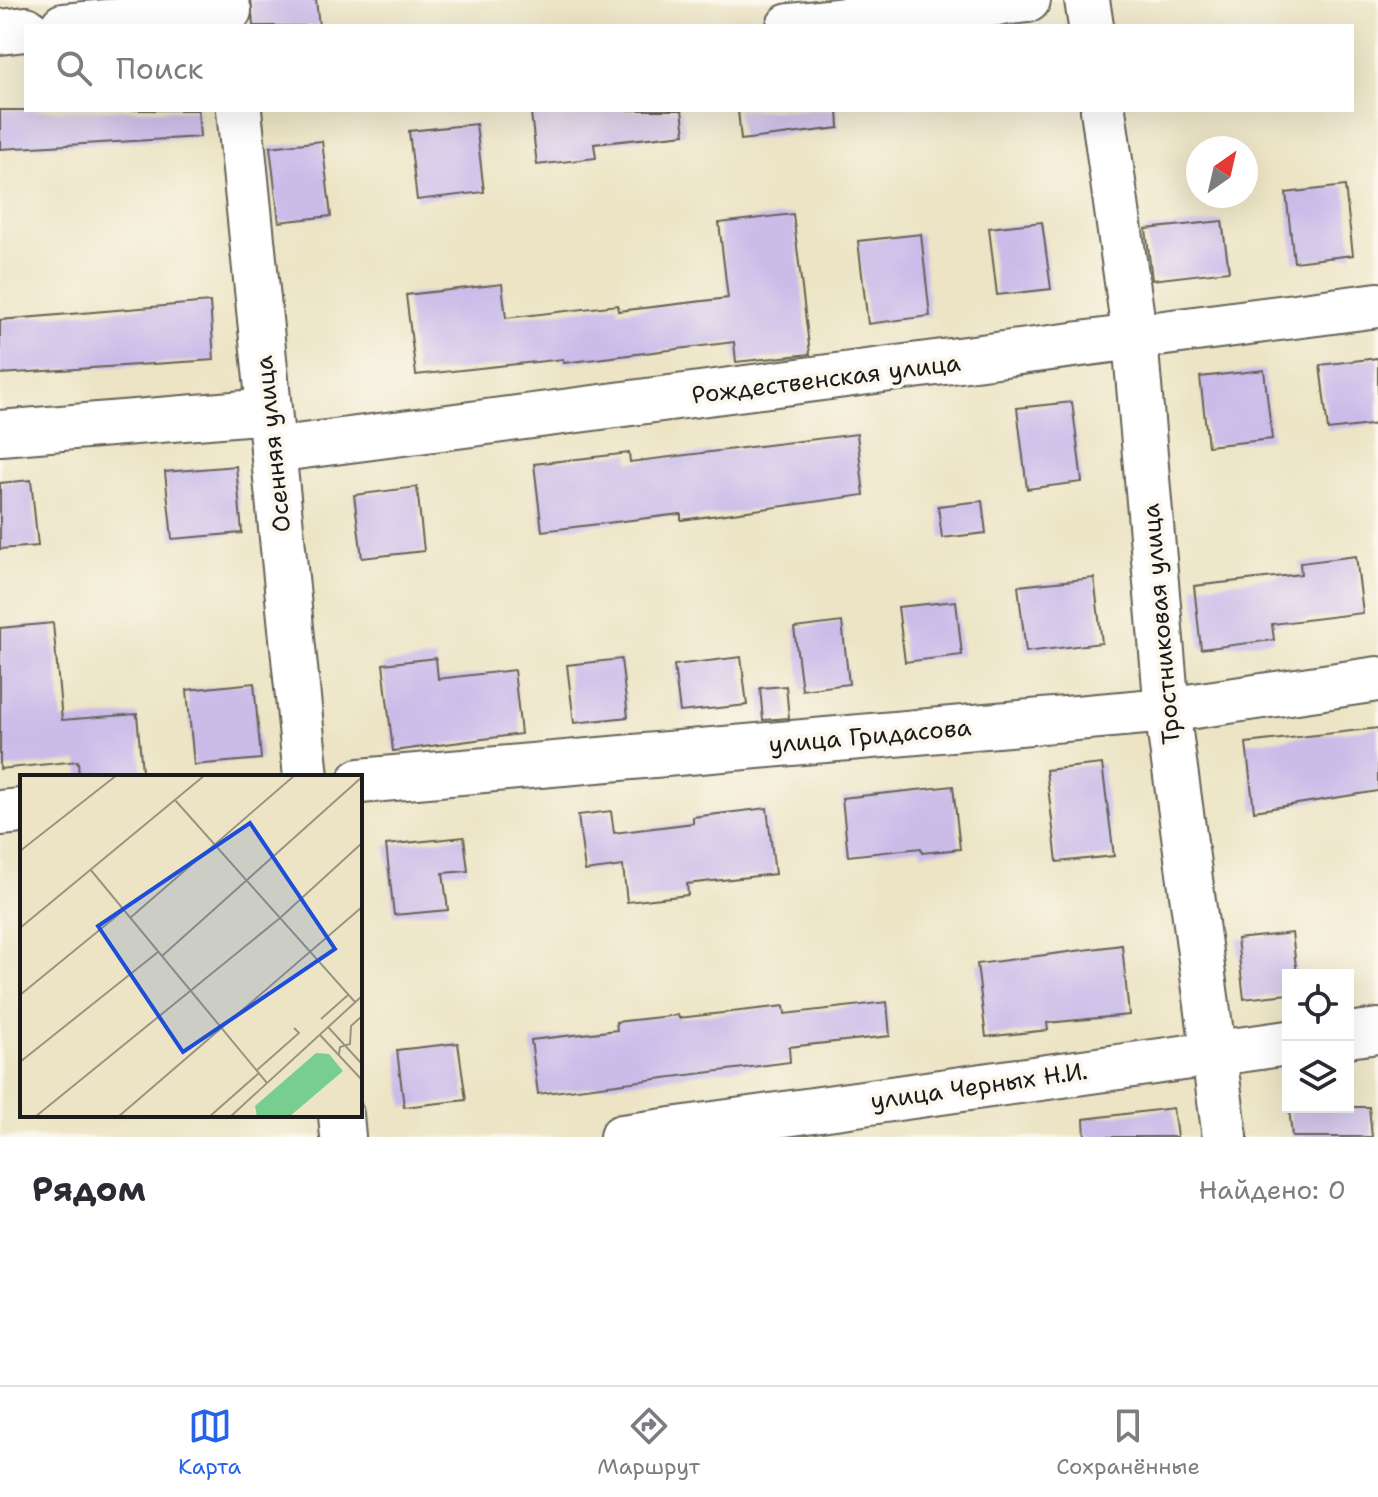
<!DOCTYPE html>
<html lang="ru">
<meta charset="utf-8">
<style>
body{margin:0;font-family:"Shantell Sans",sans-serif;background:#f2f2f3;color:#2b2b33}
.controls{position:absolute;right:24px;bottom:24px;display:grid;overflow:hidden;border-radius:0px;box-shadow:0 8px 32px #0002}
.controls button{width:72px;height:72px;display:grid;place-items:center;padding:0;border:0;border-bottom:2px solid #e1e1e2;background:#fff;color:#2b2b33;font:40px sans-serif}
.compass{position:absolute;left:1186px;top:136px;width:72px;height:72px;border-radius:50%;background:#fff;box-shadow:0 8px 32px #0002;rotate:34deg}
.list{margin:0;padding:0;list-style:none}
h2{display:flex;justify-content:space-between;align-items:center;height:104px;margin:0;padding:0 32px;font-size:34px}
h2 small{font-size:26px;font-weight:400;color:#7c7c81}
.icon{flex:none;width:44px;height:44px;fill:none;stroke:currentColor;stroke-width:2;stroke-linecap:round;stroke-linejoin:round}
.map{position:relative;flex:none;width:1378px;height:1137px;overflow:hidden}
.search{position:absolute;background:#fff;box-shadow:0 8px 32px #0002;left:24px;right:24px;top:24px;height:88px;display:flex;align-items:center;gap:20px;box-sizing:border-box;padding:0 28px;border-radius:0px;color:#7c7c81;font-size:30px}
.sheet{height:248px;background:#fff}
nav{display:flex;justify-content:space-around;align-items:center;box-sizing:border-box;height:112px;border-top:2px solid #e1e1e2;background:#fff;font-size:22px;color:#7c7c81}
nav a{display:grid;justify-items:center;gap:4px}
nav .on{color:#2563eb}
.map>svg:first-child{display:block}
.building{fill:#cabbe9}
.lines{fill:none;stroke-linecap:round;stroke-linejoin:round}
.minor-casing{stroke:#656257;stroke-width:48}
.minor{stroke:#fff;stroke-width:44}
.labels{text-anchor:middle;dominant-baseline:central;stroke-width:8;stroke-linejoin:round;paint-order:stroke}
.street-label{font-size:24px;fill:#1c1c1c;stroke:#fbf7ec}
.inset-road{fill:none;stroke:#999481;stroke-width:2}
.view{fill:#1d4ed8;fill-opacity:0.15;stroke:#1d4ed8;stroke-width:4}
.inset-edge{fill:none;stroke:#1c1c1c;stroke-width:4}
</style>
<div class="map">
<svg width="1378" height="1137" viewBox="0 0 1378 1137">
<rect width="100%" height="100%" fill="#fbf7ec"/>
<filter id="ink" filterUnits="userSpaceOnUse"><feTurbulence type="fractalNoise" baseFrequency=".0125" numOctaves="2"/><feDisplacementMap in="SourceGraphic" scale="16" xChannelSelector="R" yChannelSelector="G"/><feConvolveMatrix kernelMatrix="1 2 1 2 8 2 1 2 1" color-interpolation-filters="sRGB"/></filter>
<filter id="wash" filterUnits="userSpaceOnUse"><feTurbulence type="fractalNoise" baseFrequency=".006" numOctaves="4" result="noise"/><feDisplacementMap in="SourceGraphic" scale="32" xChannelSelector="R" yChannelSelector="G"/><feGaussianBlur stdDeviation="1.8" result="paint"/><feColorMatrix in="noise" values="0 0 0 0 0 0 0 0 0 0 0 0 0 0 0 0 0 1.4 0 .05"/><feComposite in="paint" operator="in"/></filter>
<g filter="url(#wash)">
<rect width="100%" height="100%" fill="#ece4c4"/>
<g id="blocks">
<g class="building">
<path d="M 251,0 L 316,0 L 319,26 L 253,26 Z"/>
<path d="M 0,110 L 198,110 L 200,137 L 0,149 Z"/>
<path d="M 554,110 L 682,110 L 685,134 L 594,144 L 596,158 L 537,165 L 531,113 Z"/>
<path d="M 738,110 L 838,110 L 839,128 L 741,140 Z"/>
<path d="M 476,124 L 484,192 L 417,200 L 409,131 Z"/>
<path d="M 322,141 L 331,216 L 279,222 L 270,147 Z"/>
<path d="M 1345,186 L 1353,255 L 1294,262 L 1286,193 Z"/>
<path d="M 793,214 L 810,354 L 736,362 L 734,342 L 563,363 L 563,359 L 416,375 L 406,295 L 502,284 L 506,318 L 618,305 L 618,311 L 728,298 L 719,223 Z"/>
<path d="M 1222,221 L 1229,271 L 1152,280 L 1146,229 Z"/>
<path d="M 1042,222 L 1051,289 L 997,295 L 989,228 Z"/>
<path d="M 921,234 L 930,316 L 868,324 L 858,241 Z"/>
<path d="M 210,302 L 214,360 L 0,374 L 0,320 Z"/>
<path d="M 1378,358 L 1378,424 L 1328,430 L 1320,365 Z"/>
<path d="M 1264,370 L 1272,439 L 1208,446 L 1200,377 Z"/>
<path d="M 1072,402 L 1082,482 L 1027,489 L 1017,408 Z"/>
<path d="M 857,434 L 864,495 L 681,520 L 681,514 L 542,531 L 534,464 L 629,453 L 630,462 Z"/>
<path d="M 236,466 L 242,533 L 172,539 L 165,472 Z"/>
<path d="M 31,480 L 38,546 L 0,549 L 0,483 Z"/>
<path d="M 417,487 L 424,551 L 362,558 L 354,495 Z"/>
<path d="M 982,501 L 986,533 L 942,538 L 938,506 Z"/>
<path d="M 1356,556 L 1363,613 L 1272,624 L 1274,640 L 1201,649 L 1194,586 L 1301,574 L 1300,563 Z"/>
<path d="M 1094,578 L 1102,643 L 1026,652 L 1018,586 Z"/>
<path d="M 956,601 L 962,655 L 905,662 L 898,607 Z"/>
<path d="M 842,622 L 849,684 L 802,690 L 794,628 Z"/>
<path d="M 53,623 L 62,720 L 137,714 L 142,772 L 79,777 L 78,761 L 0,769 L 0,628 Z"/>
<path d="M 741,657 L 747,705 L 680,712 L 674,665 Z"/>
<path d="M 436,658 L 438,679 L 514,670 L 521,734 L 393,751 L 383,664 Z"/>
<path d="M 621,659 L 628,717 L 574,723 L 567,665 Z"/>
<path d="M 254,683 L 261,759 L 194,765 L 187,690 Z"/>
<path d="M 786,686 L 789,718 L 763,720 L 760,688 Z"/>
<path d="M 1378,728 L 1378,791 L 1254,811 L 1246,743 Z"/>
<path d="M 1102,764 L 1114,856 L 1057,862 L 1046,770 Z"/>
<path d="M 953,786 L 960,849 L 922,853 L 921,848 L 848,856 L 842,798 Z"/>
<path d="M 767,808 L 775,874 L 687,884 L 688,895 L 627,902 L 623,866 L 585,871 L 578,815 L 611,811 L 614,833 L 693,823 L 693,817 Z"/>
<path d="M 464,837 L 468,871 L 443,873 L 448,910 L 394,915 L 386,845 Z"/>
<path d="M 1292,933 L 1297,975 L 1288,975 L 1288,994 L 1244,999 L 1237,939 Z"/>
<path d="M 1122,945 L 1129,1015 L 1047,1023 L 1048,1030 L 986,1037 L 977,964 Z"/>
<path d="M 887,1002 L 890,1036 L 789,1047 L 790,1062 L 538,1094 L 531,1040 L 617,1030 L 616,1022 L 678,1015 L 679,1018 L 784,1006 L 785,1014 Z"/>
<path d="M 458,1043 L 466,1100 L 404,1107 L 397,1050 Z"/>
<path d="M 1289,1107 L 1369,1107 L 1372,1137 L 1292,1137 Z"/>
<path d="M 1173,1108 L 1177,1137 L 1085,1137 L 1084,1119 Z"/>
</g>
</g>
</g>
<g filter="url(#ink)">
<use href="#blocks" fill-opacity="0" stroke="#656257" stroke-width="2"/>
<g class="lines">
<defs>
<g id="minor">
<path d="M 1087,0 L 1091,26"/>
<path d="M 63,26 L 229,11"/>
<path d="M 789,26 L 1028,0"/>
<path d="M 0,32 L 26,29"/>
<path d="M 239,110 L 306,777"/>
<path d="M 1103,110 L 1135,339 L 1167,710 L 1225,1137"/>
<path d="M 0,433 L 269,411"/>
<path d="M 273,450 L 1378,305"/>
<path d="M 360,781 L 1167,710 L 1378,679"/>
<path d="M 0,813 L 22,811"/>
<path d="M 1348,1035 L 1378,1031"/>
<path d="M 341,1115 L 343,1137"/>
<path d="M 622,1137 L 1288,1043"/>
</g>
</defs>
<use href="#minor" class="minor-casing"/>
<use href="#minor" class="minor"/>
</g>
</g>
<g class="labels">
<g class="street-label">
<text transform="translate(826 379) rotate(-7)">Рождественская улица</text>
<text transform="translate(273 444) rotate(-96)">Осенняя улица</text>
<text transform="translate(1161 624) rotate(-95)">Тростниковая улица</text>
<text transform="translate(870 736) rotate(-5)">улица Гридасова</text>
<text transform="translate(979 1086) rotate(-8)">улица Черных Н.И.</text>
</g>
</g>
<g transform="translate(20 775)">
<rect width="342" height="342" fill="#ece4c4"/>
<path d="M 296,278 L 309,279 L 323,296 L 269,342 L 237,342 L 235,331 Z" fill="#78cd91"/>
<path class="inset-road" d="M 155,25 L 335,227M 0,76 L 97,0M 70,94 L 247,308M 110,143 L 275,0M 0,153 L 185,0M 142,181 L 342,2M 0,220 L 104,135M 301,244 L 328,220M 308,252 L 342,289M 300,260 L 342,305M 319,279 L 320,272 L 330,269 L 331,251 L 342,241M 0,287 L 138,177M 237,295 L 279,258 L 274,253M 15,342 L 260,143 L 342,68M 98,342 L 342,132M 189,342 L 239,298M 210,342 L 342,221"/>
<path class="view" d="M 230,48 L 315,174 L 163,277 L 78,151 Z"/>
<rect width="342" height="342" class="inset-edge"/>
</g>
</svg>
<div class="controls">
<button><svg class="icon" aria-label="locate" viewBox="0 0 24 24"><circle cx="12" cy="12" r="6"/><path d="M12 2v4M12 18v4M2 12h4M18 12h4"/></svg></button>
<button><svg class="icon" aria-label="layers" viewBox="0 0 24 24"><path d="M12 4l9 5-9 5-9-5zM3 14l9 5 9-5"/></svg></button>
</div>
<svg class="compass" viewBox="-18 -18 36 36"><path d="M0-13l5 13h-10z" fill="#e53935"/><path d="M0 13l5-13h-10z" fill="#7c7c81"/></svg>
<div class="search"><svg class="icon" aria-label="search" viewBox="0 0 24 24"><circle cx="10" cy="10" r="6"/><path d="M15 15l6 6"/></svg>Поиск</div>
</div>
<section class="sheet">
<h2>Рядом<small>Найдено: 0</small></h2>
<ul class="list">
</ul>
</section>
<nav>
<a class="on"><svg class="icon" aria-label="map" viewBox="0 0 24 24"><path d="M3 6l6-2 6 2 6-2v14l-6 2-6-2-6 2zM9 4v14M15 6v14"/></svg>Карта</a>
<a><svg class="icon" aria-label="directions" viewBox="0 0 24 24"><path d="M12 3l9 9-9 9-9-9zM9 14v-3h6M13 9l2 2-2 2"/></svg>Маршрут</a>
<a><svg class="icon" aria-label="saved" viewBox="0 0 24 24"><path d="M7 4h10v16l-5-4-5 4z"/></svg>Сохранённые</a>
</nav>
